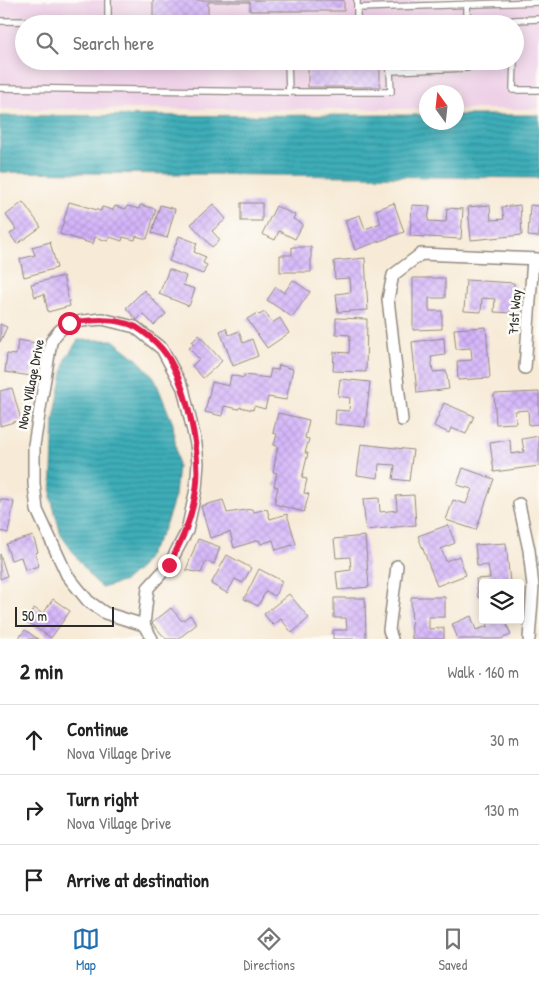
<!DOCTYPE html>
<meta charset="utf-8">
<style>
body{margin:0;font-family:"Patrick Hand",sans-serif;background:#f2f2f2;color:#222}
.controls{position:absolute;right:15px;bottom:15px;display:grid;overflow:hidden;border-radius:5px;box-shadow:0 2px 12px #0003}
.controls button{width:45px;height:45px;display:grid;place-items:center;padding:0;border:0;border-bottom:1px solid #e0e0e0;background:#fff;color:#222;font:25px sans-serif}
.compass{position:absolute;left:419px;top:85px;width:45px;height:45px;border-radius:50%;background:#fff;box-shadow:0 2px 12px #0003;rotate:345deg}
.scale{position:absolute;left:15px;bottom:12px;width:99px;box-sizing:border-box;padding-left:5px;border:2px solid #2b2b2b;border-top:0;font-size:14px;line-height:18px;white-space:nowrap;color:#2b2b2b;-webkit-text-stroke:4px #fdfcf7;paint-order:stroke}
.stop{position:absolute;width:15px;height:15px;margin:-11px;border:4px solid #e11d48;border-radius:50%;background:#fff}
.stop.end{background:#e11d48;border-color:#fff;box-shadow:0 1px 5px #0008}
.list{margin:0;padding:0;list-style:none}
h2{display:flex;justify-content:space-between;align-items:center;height:65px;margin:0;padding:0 20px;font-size:21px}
h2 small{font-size:16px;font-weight:400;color:#767676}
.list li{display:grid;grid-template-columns:32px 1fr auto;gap:15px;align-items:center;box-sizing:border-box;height:70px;padding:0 20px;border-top:1px solid #e0e0e0}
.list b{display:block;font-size:19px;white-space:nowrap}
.list p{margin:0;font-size:16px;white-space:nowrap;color:#767676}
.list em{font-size:16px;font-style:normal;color:#767676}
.icon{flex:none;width:28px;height:28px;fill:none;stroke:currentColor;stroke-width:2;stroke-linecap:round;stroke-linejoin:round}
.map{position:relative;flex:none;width:539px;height:639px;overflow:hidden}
.search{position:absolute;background:#fff;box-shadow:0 2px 12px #0003;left:15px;right:15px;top:15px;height:55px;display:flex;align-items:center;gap:12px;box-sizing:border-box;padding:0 18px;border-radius:28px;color:#767676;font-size:19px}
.sheet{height:275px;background:#fff}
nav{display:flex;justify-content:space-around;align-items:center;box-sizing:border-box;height:70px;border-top:1px solid #e0e0e0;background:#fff;font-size:14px;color:#767676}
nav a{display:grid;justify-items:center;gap:2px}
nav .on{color:#1f6fb2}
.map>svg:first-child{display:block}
.built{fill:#eed0e7;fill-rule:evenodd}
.water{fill:url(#water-rules);stroke:#346c72}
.building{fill:url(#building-cross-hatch)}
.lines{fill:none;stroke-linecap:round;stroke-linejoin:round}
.lane-casing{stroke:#918a80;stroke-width:8}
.street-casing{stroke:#918a80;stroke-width:14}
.lane{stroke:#fff;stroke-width:5.5}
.street{stroke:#fff;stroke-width:11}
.route{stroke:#e11d48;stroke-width:6}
.labels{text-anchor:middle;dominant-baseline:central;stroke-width:5;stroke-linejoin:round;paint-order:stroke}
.street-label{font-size:14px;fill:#2b2b2b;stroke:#fdfcf7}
</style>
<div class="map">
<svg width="539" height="639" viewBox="0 0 539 639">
<defs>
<pattern id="water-rules" width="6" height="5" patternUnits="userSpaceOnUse" patternTransform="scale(1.25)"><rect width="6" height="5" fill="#3dadb8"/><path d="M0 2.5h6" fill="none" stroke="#338d96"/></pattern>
<pattern id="building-cross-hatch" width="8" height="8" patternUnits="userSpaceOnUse" patternTransform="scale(1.25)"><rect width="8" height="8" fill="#d3b3f9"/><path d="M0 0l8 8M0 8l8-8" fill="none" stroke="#b59ad6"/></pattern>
</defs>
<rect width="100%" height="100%" fill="#fdfcf7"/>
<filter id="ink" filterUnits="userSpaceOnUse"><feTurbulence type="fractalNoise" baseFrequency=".02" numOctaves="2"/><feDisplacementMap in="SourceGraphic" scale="10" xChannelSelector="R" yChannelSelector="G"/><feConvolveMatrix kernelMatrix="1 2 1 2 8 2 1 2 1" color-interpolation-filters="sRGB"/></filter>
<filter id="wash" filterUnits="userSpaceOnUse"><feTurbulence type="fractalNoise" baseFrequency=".0096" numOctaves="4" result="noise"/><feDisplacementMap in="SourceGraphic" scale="20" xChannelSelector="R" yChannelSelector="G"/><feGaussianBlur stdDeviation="1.12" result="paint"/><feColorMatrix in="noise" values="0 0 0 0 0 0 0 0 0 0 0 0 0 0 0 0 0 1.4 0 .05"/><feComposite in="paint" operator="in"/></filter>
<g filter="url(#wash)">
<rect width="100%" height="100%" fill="#f7ead6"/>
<path class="built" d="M 0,0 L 539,0 L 539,109 L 457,109 L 456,92 L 426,92 L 426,109 L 0,109 ZM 24,24 L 515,24 L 515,61 L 24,61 Z"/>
<g class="water">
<path d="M 426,115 L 426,122 L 456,122 L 457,115 L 539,115 L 539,178 L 0,172 L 0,116 Z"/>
<path d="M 78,340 L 113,340 L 137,359 L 154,377 L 173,424 L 178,466 L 175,496 L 169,515 L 163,531 L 142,566 L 125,581 L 102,588 L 90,576 L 61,535 L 51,498 L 54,418 L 66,358 Z"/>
</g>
<g id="blocks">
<g class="building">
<path d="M 153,0 L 344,0 L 344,11 L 250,11 L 250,2 L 208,2 L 208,24 L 153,24 Z"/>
<rect x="308" y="61" width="72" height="26"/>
<path d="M 23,202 L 41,227 L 17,244 L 10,234 L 16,229 L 6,215 Z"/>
<path d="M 69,202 L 101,211 L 102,207 L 113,210 L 115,206 L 126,209 L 127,206 L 139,209 L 140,205 L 156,209 L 147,239 L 136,236 L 135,240 L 123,237 L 122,241 L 110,237 L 108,241 L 95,237 L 93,244 L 60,234 Z"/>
<rect x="241" y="203" width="21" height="18"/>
<path d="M 394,203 L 404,232 L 355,250 L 345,220 L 360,215 L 365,229 L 381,223 L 376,210 Z"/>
<path d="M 213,204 L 226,219 L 212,231 L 220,240 L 212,247 L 191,224 Z"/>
<path d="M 160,205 L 175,209 L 167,238 L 152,233 Z"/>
<path d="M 412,205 L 430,206 L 428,221 L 446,222 L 447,208 L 463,209 L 461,239 L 410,236 Z"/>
<path d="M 490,205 L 491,220 L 504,219 L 502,207 L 520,205 L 522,235 L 471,240 L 468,207 Z"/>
<path d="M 530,205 L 539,206 L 539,237 L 528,236 Z"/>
<path d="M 276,206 L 295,215 L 293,219 L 303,224 L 295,239 L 279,231 L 275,240 L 262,234 Z"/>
<path d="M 179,236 L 197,243 L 194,252 L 206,257 L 203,263 L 207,265 L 203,274 L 169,261 Z"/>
<path d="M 50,242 L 57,268 L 24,277 L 20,259 L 35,255 L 32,247 Z"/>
<path d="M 292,247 L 311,247 L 311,272 L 280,272 L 280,255 L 292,255 Z"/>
<path d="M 365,258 L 368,310 L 338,312 L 336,294 L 351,292 L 350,278 L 335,279 L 334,261 Z"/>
<path d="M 169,269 L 186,276 L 183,285 L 195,289 L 189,306 L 159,294 Z"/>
<path d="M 63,276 L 70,306 L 48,312 L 44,294 L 35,297 L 31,284 Z"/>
<path d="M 413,278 L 445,278 L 445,298 L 429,298 L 429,311 L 442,311 L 442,329 L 413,330 Z"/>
<path d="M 293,280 L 310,292 L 292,317 L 267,300 L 276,287 L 284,293 Z"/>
<path d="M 466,280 L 514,283 L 512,313 L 494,312 L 495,299 L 482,298 L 481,312 L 464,311 Z"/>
<path d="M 144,290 L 166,314 L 154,325 L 143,314 L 137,320 L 126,308 Z"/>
<path d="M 265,312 L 272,323 L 280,318 L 289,333 L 267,348 L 247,319 L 257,313 L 259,315 Z"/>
<path d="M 336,318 L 367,319 L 366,372 L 333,371 L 334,352 L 349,353 L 350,335 L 336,334 Z"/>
<path d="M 0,324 L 7,327 L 0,342 Z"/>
<path d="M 486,327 L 490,378 L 458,380 L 457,361 L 472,360 L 471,348 L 456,349 L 454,329 Z"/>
<path d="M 226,328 L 229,335 L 239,331 L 243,343 L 252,339 L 258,356 L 233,366 L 220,331 Z"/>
<path d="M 199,335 L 222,361 L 203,378 L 192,366 L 199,359 L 189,348 L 194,344 L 192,342 Z"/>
<path d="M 444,338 L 445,355 L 431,357 L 433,372 L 446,371 L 449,389 L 417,393 L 412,342 Z"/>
<path d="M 18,340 L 36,343 L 31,376 L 5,372 L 7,354 L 16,355 Z"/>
<path d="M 279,365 L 293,369 L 286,400 L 268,397 L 265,409 L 254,406 L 253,410 L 240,407 L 239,409 L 224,406 L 222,416 L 205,412 L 212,382 L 229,386 L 231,375 L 244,378 L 244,375 L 269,378 L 271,369 L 278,370 Z"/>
<path d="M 340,379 L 370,382 L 365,427 L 335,424 L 336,410 L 349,411 L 350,398 L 338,396 Z"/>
<path d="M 12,388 L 21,420 L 0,426 L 0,391 Z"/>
<path d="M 539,392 L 539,424 L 529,425 L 528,410 L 515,411 L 516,423 L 496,424 L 494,394 Z"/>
<path d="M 444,403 L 474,416 L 466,434 L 451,428 L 449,433 L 434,426 Z"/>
<path d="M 278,413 L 309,420 L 305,438 L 309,439 L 305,453 L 308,453 L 302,478 L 307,479 L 304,493 L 309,494 L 304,512 L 274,504 L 278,487 L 274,486 L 277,473 L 273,472 L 278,446 L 274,445 L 277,434 L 273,433 Z"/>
<path d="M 539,436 L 539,466 L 494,472 L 490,443 L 510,440 L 511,454 L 524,452 L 522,439 Z"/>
<path d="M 361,444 L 413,450 L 409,481 L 393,479 L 395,465 L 379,464 L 378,478 L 357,475 Z"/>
<path d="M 463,468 L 494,479 L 476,530 L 446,520 L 453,500 L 466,504 L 472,489 L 457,485 Z"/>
<path d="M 414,495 L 416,525 L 366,530 L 363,499 L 379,498 L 380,512 L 397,510 L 396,496 Z"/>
<path d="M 0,499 L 14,502 L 8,533 L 0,531 Z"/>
<path d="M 223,500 L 227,513 L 252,509 L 254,512 L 267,509 L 270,519 L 287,514 L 296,544 L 276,550 L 273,540 L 261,544 L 259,540 L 234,548 L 230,532 L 210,538 L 201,506 Z"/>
<path d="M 448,525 L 455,543 L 441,549 L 446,561 L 459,556 L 466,575 L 437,586 L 418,536 Z"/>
<path d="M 33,536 L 38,552 L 35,553 L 39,566 L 25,570 L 21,557 L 11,560 L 6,544 Z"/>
<path d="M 365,536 L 369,587 L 338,590 L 336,572 L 351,570 L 350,557 L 336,558 L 334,539 Z"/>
<path d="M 198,539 L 220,547 L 214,564 L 206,561 L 201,573 L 186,570 Z"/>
<path d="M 506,543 L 510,583 L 483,583 L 483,597 L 478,597 L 476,579 L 490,578 L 488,565 L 477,566 L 475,545 Z"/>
<path d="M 0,554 L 7,576 L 0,579 Z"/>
<path d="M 227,555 L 251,568 L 243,583 L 235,579 L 227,593 L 211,584 Z"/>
<path d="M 259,569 L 282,581 L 275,596 L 266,591 L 258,606 L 244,599 Z"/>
<path d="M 289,594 L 309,618 L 292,633 L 281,619 L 273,625 L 264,614 Z"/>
<path d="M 411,597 L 445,597 L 445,617 L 429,617 L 429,629 L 444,628 L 444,639 L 412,639 Z"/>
<path d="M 334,598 L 365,598 L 366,639 L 333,639 L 333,630 L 347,630 L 346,618 L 334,618 Z"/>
<path d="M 53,599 L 70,611 L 51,638 L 26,621 L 34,608 L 43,614 Z"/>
<path d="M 171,608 L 182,621 L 190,615 L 197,624 L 178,639 L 166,639 L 152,623 Z"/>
<path d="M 471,616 L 476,630 L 488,626 L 485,620 L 505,620 L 511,635 L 501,639 L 458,639 L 452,624 Z"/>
<path d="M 25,630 L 38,639 L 18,639 Z"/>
</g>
</g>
</g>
<g filter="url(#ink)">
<use href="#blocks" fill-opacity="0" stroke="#918a80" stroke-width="1"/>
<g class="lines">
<defs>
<g id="lane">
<path d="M 357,0 L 357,8 L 539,2"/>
<path d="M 357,8 L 357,24"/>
<path d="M 0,21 L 108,22 L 108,0"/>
<path d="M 467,24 L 467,4"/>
<path d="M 514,24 L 514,20 L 539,19"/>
<path d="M 209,61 L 220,61"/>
<path d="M 288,61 L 289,92 L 391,92 L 390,71 L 467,68 L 467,61"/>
<path d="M 389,61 L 390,71"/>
<path d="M 514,61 L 513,90 L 539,90"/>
<path d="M 0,88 L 289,92"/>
</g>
<g id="street">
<path d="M 102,319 L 135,327 L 162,349 L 183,388 L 196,444 L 198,463 L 196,489 L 187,531 L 169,565 L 148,588 L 144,625 L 105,613 L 88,601 L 67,575 L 37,510 L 34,484 L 34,445 L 51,342 C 64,319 78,322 102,319 Z"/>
<path d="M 525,368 L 533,259"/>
<path d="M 402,420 L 388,299 L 393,275 L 421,254 L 539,259"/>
<path d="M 519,504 L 529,550 L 533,587 L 529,639"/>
<path d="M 144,625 L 152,639"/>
<path d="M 392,639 L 389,630 L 397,566"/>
</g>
</defs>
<use href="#lane" class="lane-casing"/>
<use href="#street" class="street-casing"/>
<use href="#lane" class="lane"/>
<use href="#street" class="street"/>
</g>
</g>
<g class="lines" filter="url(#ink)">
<path class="route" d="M 69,323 C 90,320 116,317 136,327 C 144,332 156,342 162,349 C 186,378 202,454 196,491 C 191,521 183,538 169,565"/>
</g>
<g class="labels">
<g class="street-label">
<text transform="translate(514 312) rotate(-86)">71st Way</text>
<text transform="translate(30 384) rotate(-79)">Nova Village Drive</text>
</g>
</g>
</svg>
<div class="controls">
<button><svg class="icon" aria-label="layers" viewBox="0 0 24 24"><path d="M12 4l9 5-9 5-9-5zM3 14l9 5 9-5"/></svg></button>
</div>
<svg class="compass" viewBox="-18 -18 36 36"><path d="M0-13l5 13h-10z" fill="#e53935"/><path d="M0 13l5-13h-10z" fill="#767676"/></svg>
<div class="scale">50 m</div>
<div class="stop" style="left:69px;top:323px"></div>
<div class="stop end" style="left:169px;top:565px"></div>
<div class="search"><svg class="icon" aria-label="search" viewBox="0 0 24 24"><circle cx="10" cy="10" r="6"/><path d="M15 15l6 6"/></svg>Search here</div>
</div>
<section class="sheet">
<h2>2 min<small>Walk · 160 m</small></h2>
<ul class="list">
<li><svg class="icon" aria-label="ahead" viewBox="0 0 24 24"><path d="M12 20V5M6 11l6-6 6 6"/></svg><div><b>Continue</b><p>Nova Village Drive</p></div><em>30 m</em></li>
<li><svg class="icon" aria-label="right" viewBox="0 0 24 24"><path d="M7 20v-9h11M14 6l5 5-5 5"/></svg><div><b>Turn right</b><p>Nova Village Drive</p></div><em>130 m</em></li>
<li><svg class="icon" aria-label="arrive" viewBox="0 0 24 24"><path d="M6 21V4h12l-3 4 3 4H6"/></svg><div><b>Arrive at destination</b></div></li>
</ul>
</section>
<nav>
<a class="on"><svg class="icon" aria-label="map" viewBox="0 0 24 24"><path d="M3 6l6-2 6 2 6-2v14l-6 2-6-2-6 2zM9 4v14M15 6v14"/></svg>Map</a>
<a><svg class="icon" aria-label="directions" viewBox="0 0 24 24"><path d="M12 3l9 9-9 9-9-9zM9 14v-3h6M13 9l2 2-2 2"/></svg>Directions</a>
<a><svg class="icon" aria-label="saved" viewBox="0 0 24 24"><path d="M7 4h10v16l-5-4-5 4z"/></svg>Saved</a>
</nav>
